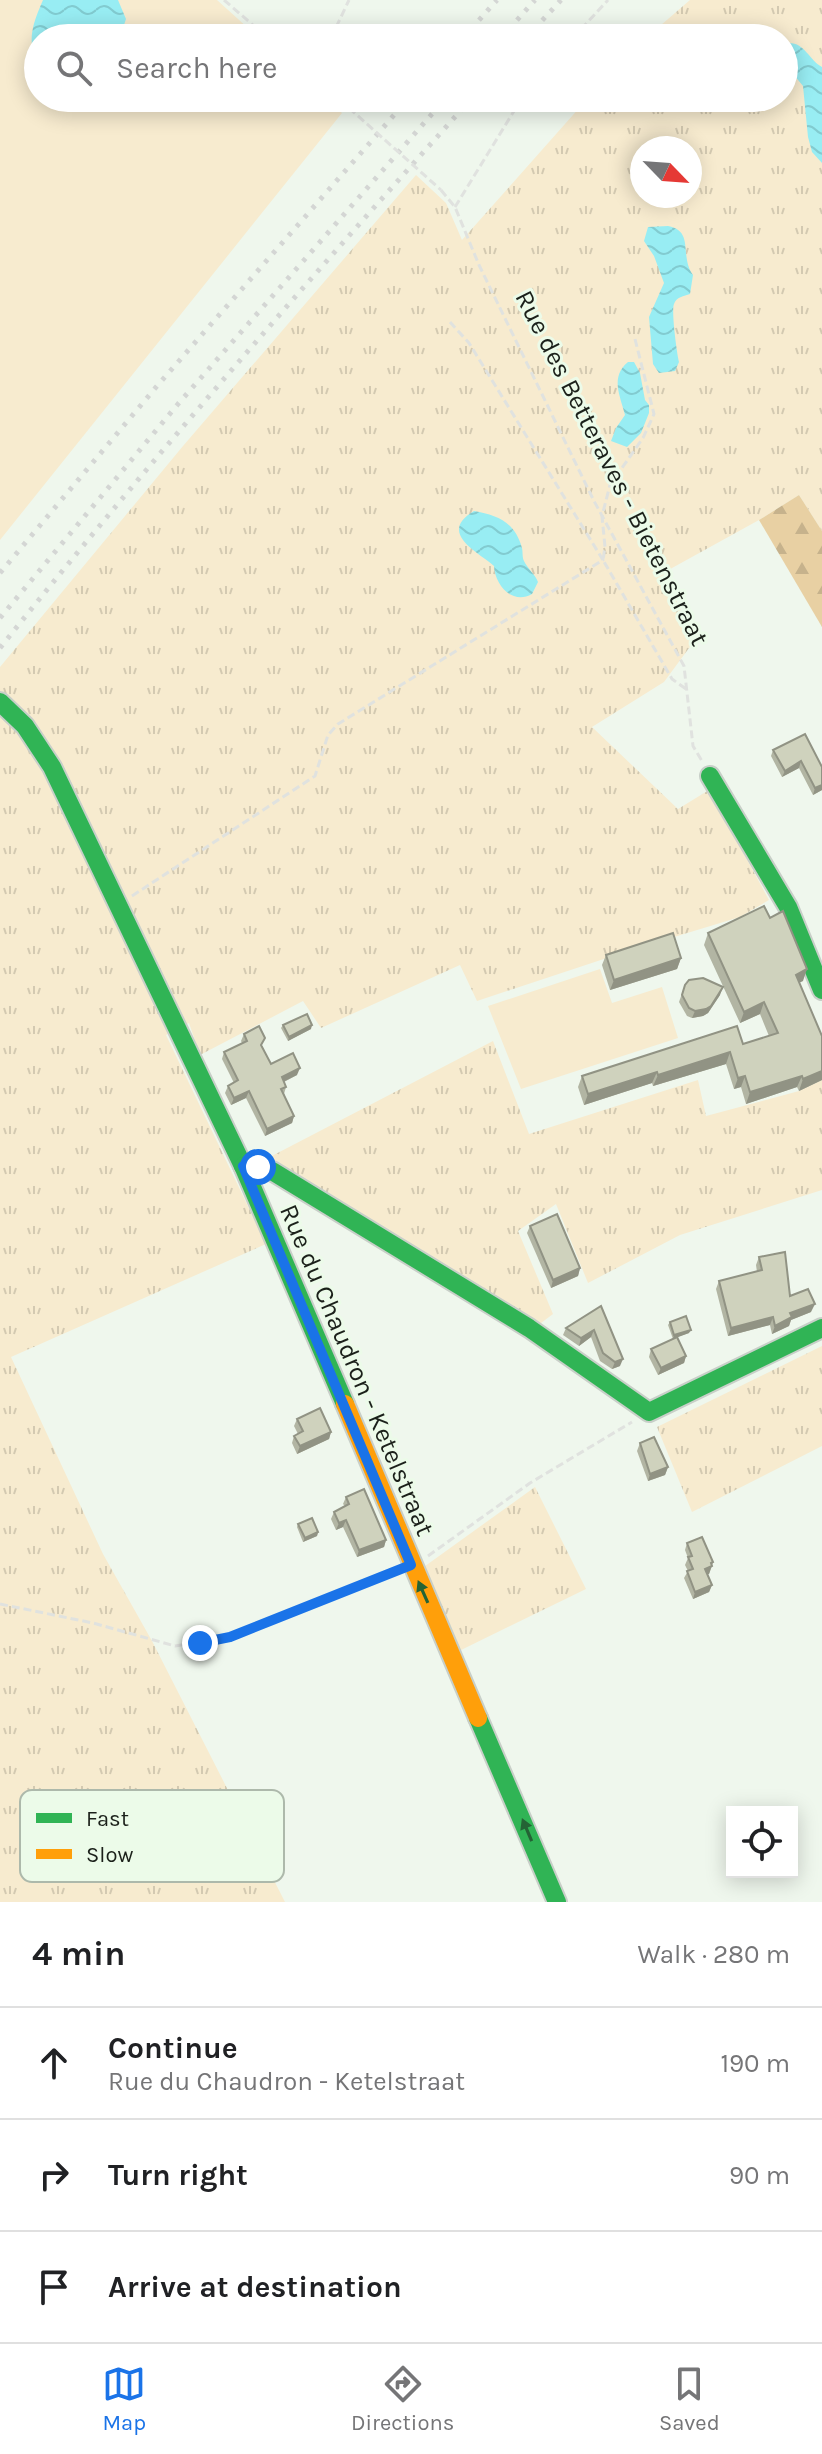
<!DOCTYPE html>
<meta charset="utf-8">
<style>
body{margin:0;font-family:Karla,sans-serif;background:#f2f2f2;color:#202124}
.controls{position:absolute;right:24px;bottom:24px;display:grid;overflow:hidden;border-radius:0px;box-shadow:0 4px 20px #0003}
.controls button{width:72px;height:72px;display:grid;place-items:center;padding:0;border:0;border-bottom:2px solid #e0e0e0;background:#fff;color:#202124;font:40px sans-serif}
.compass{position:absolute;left:630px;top:136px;width:72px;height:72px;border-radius:50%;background:#fff;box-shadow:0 4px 20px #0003;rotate:115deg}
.stop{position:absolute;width:24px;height:24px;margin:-18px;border:6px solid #1a73e8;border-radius:50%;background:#fff}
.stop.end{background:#1a73e8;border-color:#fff;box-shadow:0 2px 8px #0008}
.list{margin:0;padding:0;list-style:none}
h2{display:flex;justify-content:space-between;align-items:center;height:104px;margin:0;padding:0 32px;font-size:34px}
h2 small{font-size:26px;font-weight:400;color:#757577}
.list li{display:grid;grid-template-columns:52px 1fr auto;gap:24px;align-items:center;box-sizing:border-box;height:112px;padding:0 32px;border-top:2px solid #e0e0e0}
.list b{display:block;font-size:30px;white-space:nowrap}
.list p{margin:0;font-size:26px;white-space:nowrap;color:#757577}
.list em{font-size:26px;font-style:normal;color:#757577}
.icon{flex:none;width:44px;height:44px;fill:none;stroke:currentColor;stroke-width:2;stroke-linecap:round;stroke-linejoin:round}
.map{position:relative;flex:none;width:822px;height:1902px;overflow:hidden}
.search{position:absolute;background:#fff;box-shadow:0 4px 20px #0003;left:24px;right:24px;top:24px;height:88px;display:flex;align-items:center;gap:20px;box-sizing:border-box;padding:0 28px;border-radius:44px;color:#757577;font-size:30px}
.sheet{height:440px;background:#fff}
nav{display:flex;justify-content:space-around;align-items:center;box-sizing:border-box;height:112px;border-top:2px solid #e0e0e0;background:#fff;font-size:22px;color:#757577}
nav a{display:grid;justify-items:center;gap:4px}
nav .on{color:#1a73e8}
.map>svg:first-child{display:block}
.grass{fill:url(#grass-tufts);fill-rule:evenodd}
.forest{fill:url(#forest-firs)}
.green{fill:#f7ebcf}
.water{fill:url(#water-waves)}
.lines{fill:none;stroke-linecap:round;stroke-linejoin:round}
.fast-casing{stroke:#c8cfc8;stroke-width:22}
.slow-casing{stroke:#c8cfc8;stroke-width:22}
.path{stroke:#e0e2df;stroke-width:3;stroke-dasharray:8 4;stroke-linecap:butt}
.fast{stroke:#30b455;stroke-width:18}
.slow{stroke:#ff9f0a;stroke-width:18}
.rail{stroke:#d4d6d4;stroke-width:5;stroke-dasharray:4 8;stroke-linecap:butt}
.path-bridge{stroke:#e0e2df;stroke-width:3;stroke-dasharray:8 4;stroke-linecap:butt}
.wall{fill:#b2b5a3}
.shaded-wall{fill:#919384}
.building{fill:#cfd2bd;stroke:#919384;stroke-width:2}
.oneway{fill:#246335}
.route{stroke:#1a73e8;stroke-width:10}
.labels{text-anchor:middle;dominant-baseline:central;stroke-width:6;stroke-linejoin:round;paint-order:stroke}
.street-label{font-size:26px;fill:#1b201a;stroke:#ecfbe9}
.key{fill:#ecfbe9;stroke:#adb9ab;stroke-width:2}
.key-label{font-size:22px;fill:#1b201a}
</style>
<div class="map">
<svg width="822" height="1902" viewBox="0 0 822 1902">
<defs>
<pattern id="grass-tufts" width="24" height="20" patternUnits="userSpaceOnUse" patternTransform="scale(2)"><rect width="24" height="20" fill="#f7ebcf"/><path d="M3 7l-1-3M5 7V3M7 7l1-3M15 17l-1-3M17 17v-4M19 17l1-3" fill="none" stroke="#d3c9b1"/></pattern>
<pattern id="forest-firs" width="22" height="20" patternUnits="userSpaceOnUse" patternTransform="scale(2)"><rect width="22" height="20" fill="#e8d0a3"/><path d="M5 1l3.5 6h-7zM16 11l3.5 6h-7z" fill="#c6b28c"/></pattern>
<pattern id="water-waves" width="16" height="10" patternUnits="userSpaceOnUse" patternTransform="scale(2)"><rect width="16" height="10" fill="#98edf3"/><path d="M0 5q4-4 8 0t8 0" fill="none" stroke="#82cbd0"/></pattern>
</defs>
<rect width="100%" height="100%" fill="#eff7ed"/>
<g class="grass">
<path d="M 690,0 L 822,0 L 822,531 L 799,495 L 759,520 L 663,573 L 687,622 L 692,644 L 664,682 L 592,727 L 678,809 L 709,790 L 769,900 L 740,917 L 628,951 L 477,1001 L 460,965 L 321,1028 L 303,1001 L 200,1055 L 189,1023 L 166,1035 L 266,1244 L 11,1357 L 103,1554 L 152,1641 L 285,1902 L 0,1902 L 0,667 L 183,446 L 416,175 L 446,203 L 462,240 L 588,98 L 784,98 L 784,38 L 646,38 ZM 642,148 L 690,148 L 690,196 L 642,196 Z"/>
<path d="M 493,1041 L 529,1134 L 698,1080 L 706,1116 L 799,1091 L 822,1080 L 822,1190 L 680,1235 L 588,1283 L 556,1204 L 518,1231 L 553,1314 L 537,1326 L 266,1159 Z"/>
<path d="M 822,1346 L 822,1446 L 692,1512 L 657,1427 Z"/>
<path d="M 535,1487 L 586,1589 L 457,1652 L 421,1569 Z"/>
</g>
<path class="forest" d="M 799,495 L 822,531 L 822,627 L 759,520 Z"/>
<g class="green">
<path d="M 0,0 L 217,0 L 259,38 L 38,38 L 38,98 L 325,98 L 342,113 L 0,540 Z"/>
<path d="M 600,969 L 612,1003 L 662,987 L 678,1038 L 521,1089 L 488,1006 Z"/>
</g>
<g class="water">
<path d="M 43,0 L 118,0 L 126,19 L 123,28 L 114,38 L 38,38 L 38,64 C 26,41 33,23 43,0 Z"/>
<path d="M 789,43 C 805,43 809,60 822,67 L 822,163 L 812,152 L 808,137 L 803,86 L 784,63 L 784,48 Z"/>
<path d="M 668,226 C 695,231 679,256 693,275 L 690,294 C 684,296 676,297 674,304 C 671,310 677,354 679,362 L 675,371 L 659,373 L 653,364 L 649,317 L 664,283 L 654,256 L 644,241 L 648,227 Z"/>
<path d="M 628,362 L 634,362 L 640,373 L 645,400 L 649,405 L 649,413 L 641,433 L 627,447 L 611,441 L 616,428 L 625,415 C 620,395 610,377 628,362 Z"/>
<path d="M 474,511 C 497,515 515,522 522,548 C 523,552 522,557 524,561 C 527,568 535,574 538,582 L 532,594 C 512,605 495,585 494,566 C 478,552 437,533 474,511 Z"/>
</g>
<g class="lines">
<defs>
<g id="fast">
<path d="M 0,702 L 25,726 L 52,767 L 243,1166 L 345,1404"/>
<path d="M 710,776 L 788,907 L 822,990"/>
<path d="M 243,1166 L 272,1171 L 529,1328 L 649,1412 L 822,1328"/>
<path d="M 478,1718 L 557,1902"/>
</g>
<path id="slow" d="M 345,1404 L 478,1718"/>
</defs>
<use href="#fast" class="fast-casing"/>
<use href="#slow" class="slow-casing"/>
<g class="path">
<path d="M 224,0 L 268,38"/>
<path d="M 331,38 L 349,0"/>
<path d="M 573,38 L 608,0"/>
<path d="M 338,98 L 349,108"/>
<path d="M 441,190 L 455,207 L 479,265 L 594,501 L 684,666 L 693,746 L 702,761"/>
<path d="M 455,207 L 522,98"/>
<path d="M 635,339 L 654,414 L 643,438 L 610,485 L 602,516 L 605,547 L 603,560 L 672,679 L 686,689"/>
<path d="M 132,896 L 315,776 L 328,735 L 338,724 L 603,560 L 469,343 L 450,322"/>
<path d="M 428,1556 L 530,1483 L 632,1422"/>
<path d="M 0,1604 L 93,1623 L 175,1646 L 230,1637 L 396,1571"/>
</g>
<use href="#fast" class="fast"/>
<use href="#slow" class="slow"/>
<g class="rail">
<path d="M 463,38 L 497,0"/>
<path d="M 501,38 L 535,0"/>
<path d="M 526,38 L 561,0"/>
<path d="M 0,573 L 157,386 L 409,98"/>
<path d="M 0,618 L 178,404 L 446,98"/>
<path d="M 0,648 C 151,459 311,277 472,98"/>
</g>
<path class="path-bridge" d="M 349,108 L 441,190"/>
</g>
<g class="wall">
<path d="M 805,734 L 822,790 L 813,795 L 799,768 L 782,777 L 771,756 L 773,750 Z"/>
<path d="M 708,933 L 803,981 L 799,982 L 822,1036 L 822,1080 L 799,1091 L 797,1087 L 746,1104 L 741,1087 L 734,1089 L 726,1064 L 653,1086 L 652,1083 L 584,1105 L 578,1087 L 582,1076 L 743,1044 L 769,1036 L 760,1014 L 740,1023 L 704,945 Z"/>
<path d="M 606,955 L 681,958 L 677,969 L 610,990 L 602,965 Z"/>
<path d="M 685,985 L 720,995 L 708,1013 L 703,1016 L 692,1018 L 687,1016 L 679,1002 Z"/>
<path d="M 283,1025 L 311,1029 L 288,1041 L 281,1028 Z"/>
<path d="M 244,1034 L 262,1046 L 271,1064 L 297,1075 L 284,1082 L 286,1087 L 284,1094 L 294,1116 L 292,1123 L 265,1136 L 246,1098 L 231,1105 L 225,1093 L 228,1086 L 234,1083 L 222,1059 L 224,1052 L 242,1043 L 241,1041 Z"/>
<path d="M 530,1226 L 580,1268 L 578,1276 L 551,1288 L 527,1233 Z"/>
<path d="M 759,1257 L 790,1296 L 811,1312 L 791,1320 L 789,1326 L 772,1334 L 770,1325 L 728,1336 L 716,1289 L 719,1281 L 757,1272 L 756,1265 Z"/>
<path d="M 601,1306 L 620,1366 L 612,1369 L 600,1361 L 591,1337 L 579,1346 L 563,1335 L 566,1328 Z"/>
<path d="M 670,1322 L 689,1333 L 677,1337 L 686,1356 L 684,1363 L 658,1375 L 649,1357 L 651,1349 L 673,1339 L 668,1325 Z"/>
<path d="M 297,1419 L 331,1432 L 329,1439 L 297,1454 L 292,1443 L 294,1436 L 298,1434 L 294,1426 Z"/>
<path d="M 640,1443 L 668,1467 L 665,1475 L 648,1481 L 637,1451 Z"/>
<path d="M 346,1497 L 386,1540 L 384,1547 L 357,1557 L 343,1527 L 336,1530 L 331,1519 L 334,1512 L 345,1506 L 343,1504 Z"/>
<path d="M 298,1524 L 318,1532 L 317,1536 L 303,1542 L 297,1527 Z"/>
<path d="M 687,1543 L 712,1566 L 709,1574 L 707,1574 L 712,1585 L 709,1592 L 693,1599 L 684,1578 L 688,1571 L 685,1565 L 688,1558 L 685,1550 Z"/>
</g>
<g class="shaded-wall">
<path d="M 801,761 L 799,768 L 782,777 L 785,771 Z"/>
<path d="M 822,785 L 822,790 L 813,795 L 815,788 Z"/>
<path d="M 681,958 L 677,969 L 610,990 L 614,980 Z"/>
<path d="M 807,969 L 803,981 L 792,986 L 796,975 Z"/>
<path d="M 723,987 L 720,995 L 708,1013 L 703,1016 L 692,1018 L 695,1011 Z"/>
<path d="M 764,1002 L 760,1014 L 740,1023 L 744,1012 Z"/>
<path d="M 312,1025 L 311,1029 L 288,1041 L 289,1037 Z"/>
<path d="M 730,1052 L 726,1064 L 653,1086 L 658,1075 Z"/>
<path d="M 300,1068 L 297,1075 L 279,1084 L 282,1077 Z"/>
<path d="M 822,1071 L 822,1080 L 799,1091 L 803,1079 Z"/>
<path d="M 657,1072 L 652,1083 L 584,1105 L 588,1094 Z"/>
<path d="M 745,1076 L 741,1087 L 734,1089 L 738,1078 Z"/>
<path d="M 802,1076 L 797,1087 L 746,1104 L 750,1092 Z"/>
<path d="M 249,1091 L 246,1098 L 231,1105 L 234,1098 Z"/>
<path d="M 294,1116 L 292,1123 L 265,1136 L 267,1129 Z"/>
<path d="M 580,1268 L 578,1276 L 551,1288 L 553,1280 Z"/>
<path d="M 815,1304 L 811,1312 L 791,1320 L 789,1326 L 772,1334 L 775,1326 L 790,1313 Z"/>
<path d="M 773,1317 L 770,1325 L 728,1336 L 731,1328 Z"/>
<path d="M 594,1330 L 591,1337 L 579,1346 L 581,1338 Z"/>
<path d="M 691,1330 L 689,1333 L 673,1339 L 674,1335 Z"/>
<path d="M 686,1356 L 684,1363 L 658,1375 L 661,1368 Z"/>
<path d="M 623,1359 L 620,1366 L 612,1369 L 615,1362 Z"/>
<path d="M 331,1432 L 329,1439 L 297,1454 L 300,1446 Z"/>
<path d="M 668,1467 L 665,1475 L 648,1481 L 650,1474 Z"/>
<path d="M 346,1520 L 343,1527 L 336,1530 L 339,1523 Z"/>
<path d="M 318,1532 L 317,1536 L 303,1542 L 305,1538 Z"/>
<path d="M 386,1540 L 384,1547 L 357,1557 L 359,1550 Z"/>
<path d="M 713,1562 L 709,1574 L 703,1576 L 705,1569 Z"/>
<path d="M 712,1585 L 709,1592 L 693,1599 L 695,1592 Z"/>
</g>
<g class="building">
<path d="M 805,734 L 822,767 L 822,785 L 815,788 L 801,761 L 785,771 L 773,750 Z"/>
<path d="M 764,906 L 770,918 L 783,911 L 807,969 L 796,975 L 822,1036 L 822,1071 L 803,1079 L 802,1076 L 750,1092 L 745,1076 L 738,1078 L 730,1052 L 658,1075 L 657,1072 L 588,1094 L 582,1076 L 737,1026 L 743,1044 L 778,1033 L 764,1002 L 744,1012 L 708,933 Z"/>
<path d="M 673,933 L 681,958 L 614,980 L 606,955 Z"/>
<path d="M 703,978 L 723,987 L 711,1006 L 706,1009 L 695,1011 L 689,1008 L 682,995 L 685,985 L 689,980 Z"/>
<path d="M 307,1014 L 312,1025 L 289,1037 L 283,1025 Z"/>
<path d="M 259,1026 L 265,1038 L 261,1045 L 271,1064 L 293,1053 L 300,1068 L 282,1077 L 286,1087 L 281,1089 L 294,1116 L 267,1129 L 249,1091 L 234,1098 L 228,1086 L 238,1080 L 224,1052 L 247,1041 L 244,1034 Z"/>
<path d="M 557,1214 L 580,1268 L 553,1280 L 530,1226 Z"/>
<path d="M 785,1252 L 790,1296 L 808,1289 L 815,1304 L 790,1313 L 792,1317 L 775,1326 L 773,1317 L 731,1328 L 719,1281 L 762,1270 L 759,1257 Z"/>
<path d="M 601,1306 L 623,1359 L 615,1362 L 603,1353 L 594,1330 L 581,1338 L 566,1328 Z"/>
<path d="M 686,1316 L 691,1330 L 674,1335 L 670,1322 Z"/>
<path d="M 677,1337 L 686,1356 L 661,1368 L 651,1349 Z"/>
<path d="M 320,1408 L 331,1432 L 300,1446 L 294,1436 L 303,1431 L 297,1419 Z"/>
<path d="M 654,1437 L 668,1467 L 650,1474 L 640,1443 Z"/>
<path d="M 364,1489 L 386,1540 L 359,1550 L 346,1520 L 339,1523 L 334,1512 L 349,1504 L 346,1497 Z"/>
<path d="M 312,1518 L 318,1532 L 305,1538 L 298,1524 Z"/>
<path d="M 702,1537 L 713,1562 L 711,1563 L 712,1566 L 705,1569 L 712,1585 L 695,1592 L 687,1571 L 693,1569 L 688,1557 L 692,1556 L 687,1543 Z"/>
</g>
<defs><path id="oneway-solid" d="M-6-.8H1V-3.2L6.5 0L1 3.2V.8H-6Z" transform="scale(2)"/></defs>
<g class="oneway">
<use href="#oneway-solid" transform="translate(423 1592) rotate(-114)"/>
<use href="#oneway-solid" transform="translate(527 1830) rotate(-113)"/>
</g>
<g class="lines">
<path class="route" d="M 200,1643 L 230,1637 L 411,1565 L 243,1166 L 258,1167"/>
</g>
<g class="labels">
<g class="street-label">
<text transform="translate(612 468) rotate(63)">Rue des Betteraves - Bietenstraat</text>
<text transform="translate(357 1370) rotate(67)">Rue du Chaudron - Ketelstraat</text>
</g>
</g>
<rect x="20" y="1790" width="264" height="92" rx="12" class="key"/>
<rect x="36" y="1813" width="36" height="10" fill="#30b455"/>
<rect x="36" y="1849" width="36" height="10" fill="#ff9f0a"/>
<g class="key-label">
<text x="86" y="1826">Fast</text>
<text x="86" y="1862">Slow</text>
</g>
</svg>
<div class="controls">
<button><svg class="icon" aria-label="locate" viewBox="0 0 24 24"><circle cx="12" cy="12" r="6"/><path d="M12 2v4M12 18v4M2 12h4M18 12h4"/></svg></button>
</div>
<svg class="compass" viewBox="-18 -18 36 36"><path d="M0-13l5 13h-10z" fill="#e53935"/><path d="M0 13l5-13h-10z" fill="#757577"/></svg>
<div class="stop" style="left:258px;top:1167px"></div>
<div class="stop end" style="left:200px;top:1643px"></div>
<div class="search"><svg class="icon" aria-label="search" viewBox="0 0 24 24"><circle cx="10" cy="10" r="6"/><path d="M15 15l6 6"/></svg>Search here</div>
</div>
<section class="sheet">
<h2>4 min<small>Walk · 280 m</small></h2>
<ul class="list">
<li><svg class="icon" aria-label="ahead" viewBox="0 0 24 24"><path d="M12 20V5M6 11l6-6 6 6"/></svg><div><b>Continue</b><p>Rue du Chaudron - Ketelstraat</p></div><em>190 m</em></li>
<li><svg class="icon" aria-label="right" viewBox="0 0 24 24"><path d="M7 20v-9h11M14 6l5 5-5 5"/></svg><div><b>Turn right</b></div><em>90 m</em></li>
<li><svg class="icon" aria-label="arrive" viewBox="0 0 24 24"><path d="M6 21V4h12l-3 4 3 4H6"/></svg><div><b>Arrive at destination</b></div></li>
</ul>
</section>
<nav>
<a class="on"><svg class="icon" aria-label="map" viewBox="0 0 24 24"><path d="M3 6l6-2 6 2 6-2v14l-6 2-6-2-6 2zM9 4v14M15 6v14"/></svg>Map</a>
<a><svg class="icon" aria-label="directions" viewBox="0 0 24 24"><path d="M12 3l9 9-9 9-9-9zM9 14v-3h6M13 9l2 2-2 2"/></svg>Directions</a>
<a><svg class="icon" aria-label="saved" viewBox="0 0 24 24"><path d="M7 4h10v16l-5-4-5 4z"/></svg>Saved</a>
</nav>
